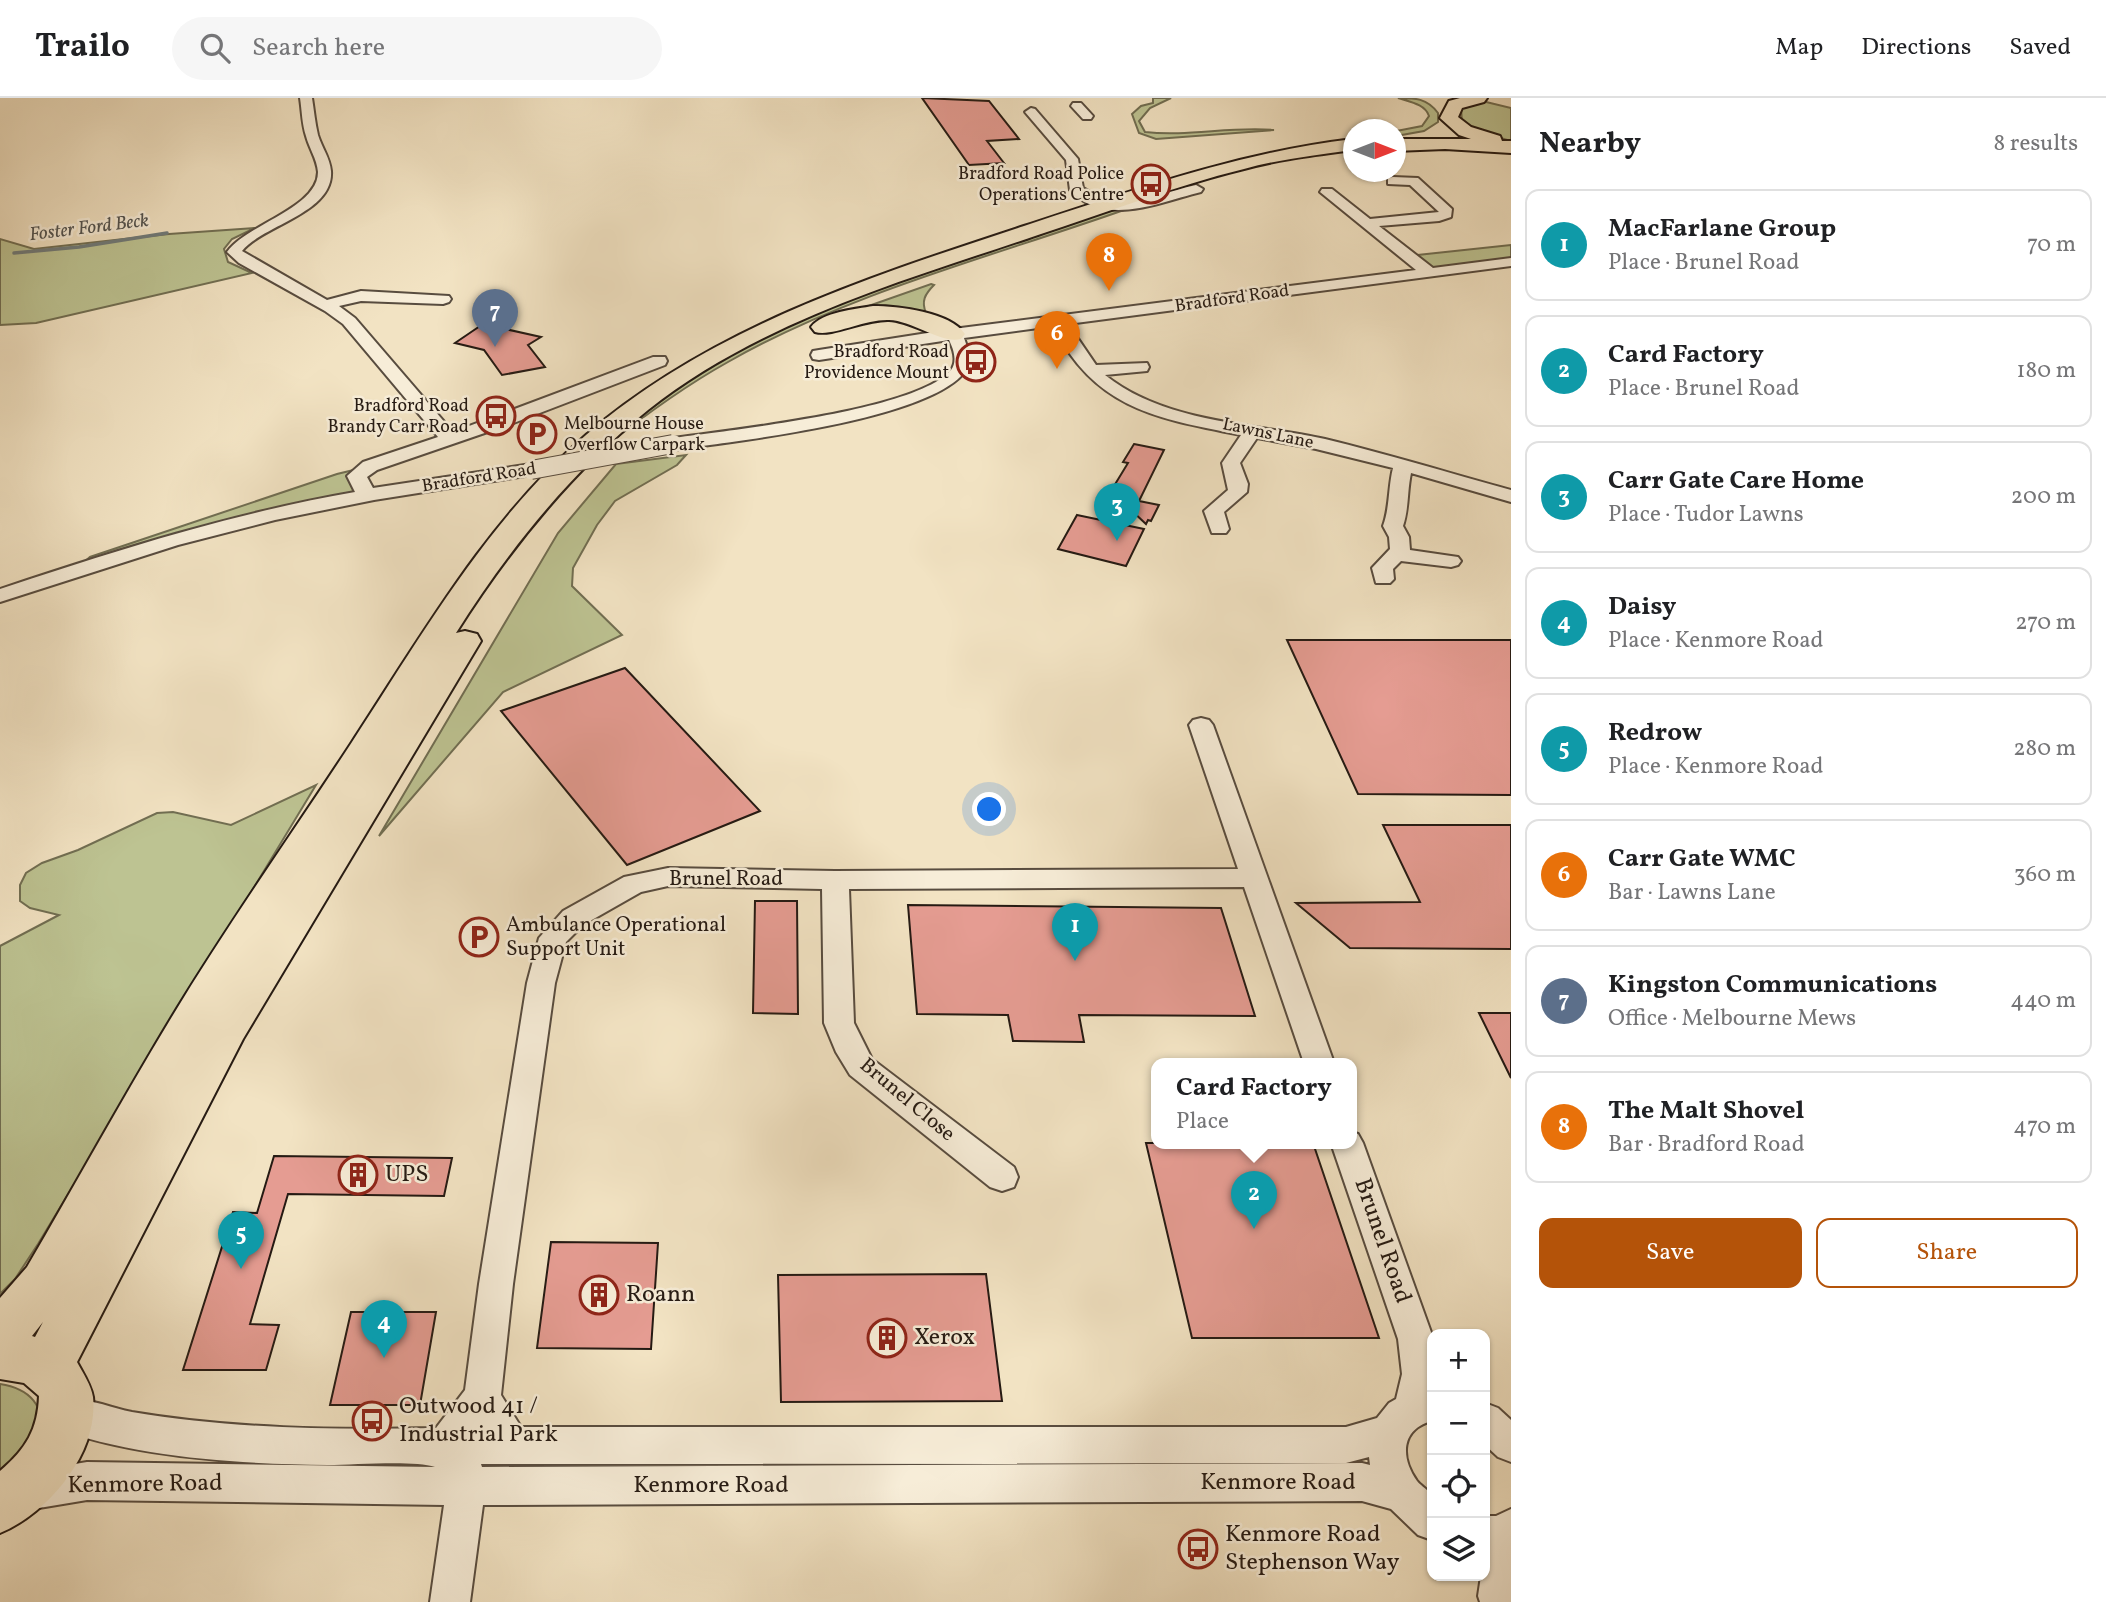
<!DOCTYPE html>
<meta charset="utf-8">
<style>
body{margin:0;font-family:Vollkorn,serif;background:#f6f6f6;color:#202124}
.controls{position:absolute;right:21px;bottom:21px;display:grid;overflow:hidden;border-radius:14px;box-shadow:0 2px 5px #0004}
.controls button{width:63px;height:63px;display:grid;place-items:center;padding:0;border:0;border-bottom:2px solid #e0e0e0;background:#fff;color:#202124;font:35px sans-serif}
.compass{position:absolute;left:1343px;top:21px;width:63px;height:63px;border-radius:50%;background:#fff;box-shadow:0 2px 5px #0004;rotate:90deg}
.you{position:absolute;left:990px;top:712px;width:24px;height:24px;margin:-18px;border:5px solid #fff;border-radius:50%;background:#1a73e8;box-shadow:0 0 0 10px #1a73e833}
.badge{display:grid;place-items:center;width:46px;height:46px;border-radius:50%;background:#b45309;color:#fff;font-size:23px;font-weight:700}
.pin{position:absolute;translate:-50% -58px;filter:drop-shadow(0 2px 4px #0008)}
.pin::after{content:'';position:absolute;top:37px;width:24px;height:21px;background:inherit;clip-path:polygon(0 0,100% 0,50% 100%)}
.popup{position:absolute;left:1151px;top:960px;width:206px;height:91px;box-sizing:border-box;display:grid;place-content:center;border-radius:14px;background:#fff;filter:drop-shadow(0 2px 5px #0005);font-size:23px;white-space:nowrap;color:#757577}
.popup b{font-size:26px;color:#202124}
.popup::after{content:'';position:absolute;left:50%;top:100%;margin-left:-14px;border:14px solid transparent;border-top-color:#fff}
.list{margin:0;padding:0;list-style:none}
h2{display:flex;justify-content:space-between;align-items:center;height:91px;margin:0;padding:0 28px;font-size:30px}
h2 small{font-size:23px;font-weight:400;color:#757577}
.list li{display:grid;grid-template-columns:46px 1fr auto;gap:21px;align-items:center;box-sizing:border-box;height:112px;margin:0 14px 14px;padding:0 14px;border:2px solid #e0e0e0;border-radius:14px}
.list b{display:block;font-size:26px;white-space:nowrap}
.list p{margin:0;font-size:23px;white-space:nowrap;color:#757577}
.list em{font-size:23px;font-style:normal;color:#757577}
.actions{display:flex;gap:14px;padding:21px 28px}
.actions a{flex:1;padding:16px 0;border:2px solid #b45309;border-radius:14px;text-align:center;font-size:24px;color:#b45309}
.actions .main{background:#b45309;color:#fff}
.icon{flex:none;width:38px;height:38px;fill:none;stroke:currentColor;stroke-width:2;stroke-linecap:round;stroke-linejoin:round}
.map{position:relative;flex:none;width:1511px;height:1504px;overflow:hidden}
header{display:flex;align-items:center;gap:42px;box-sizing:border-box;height:98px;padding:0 35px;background:#fff;border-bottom:2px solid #e0e0e0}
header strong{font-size:33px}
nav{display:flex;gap:38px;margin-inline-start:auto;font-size:24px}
.search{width:490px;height:63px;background:#f6f6f6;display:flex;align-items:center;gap:18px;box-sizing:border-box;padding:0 24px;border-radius:38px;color:#757577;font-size:26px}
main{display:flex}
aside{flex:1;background:#fff}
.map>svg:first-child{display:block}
.green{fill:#bdc392;stroke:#716e52;stroke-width:2}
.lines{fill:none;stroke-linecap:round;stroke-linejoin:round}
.stream{stroke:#707b7a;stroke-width:3.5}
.building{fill:#e59c92;stroke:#251a13;stroke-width:2}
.minor-casing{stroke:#584c3f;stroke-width:4}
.highway-casing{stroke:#251a13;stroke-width:4}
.minor{fill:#f7edd8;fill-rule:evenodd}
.highway{fill:#f2e3c3;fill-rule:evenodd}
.minor-bridge-casing{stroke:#584c3f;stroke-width:20;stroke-linecap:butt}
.minor-bridge{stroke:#f7edd8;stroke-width:18}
.labels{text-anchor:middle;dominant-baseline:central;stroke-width:5;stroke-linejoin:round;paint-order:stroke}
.far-poi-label{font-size:18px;fill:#251a13;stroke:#f7edd8;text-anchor:end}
.far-street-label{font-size:18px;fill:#251a13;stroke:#f7edd8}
.far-water-label{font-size:19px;font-style:italic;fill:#51524f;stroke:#f7edd8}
.street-label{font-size:21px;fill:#251a13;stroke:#f7edd8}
.poi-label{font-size:21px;fill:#251a13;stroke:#f7edd8;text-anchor:start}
.near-poi-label{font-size:24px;fill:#251a13;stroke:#f7edd8;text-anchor:start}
.near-street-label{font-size:24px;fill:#251a13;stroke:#f7edd8}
</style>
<header>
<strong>Trailo</strong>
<div class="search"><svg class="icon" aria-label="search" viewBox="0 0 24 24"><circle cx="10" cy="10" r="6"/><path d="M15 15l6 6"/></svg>Search here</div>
<nav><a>Map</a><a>Directions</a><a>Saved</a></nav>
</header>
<main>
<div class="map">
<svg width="1511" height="1504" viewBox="0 0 1511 1504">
<rect width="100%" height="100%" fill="#f2e3c3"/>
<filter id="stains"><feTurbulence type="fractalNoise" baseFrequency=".00286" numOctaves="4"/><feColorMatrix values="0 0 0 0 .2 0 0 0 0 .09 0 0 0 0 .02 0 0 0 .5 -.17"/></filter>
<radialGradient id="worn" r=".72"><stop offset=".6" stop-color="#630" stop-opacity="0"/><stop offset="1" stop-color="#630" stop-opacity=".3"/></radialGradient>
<g class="green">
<path d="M 1153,0 L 1171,0 L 1150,10 L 1139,23 L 1145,34 C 1188,39 1231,28 1274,32 L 1156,41 L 1139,35 L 1132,16 L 1141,8 L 1153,5 Z"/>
<path d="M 1398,0 C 1415,0 1427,0 1438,15 L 1438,24 L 1424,33 L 1396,38 L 1396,33 L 1422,28 L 1429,18 C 1425,6 1410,4 1398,0 Z"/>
<path d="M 1482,3 L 1511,10 L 1511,43 L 1474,32 L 1462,24 L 1461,10 Z"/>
<path d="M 1107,111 L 1124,112 C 991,159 851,194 728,264 C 685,288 645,317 606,348 L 641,313 L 721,259 L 824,210 Z"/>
<path d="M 255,130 L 232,141 L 224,151 L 228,164 L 252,175 L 36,225 L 0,227 L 0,141 L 34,151 L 169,136 Z"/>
<path d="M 1511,147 L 1511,164 L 1430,175 L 1408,158 Z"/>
<path d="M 931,186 L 934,187 C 925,196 921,203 926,215 L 860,211 Z"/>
<path d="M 686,357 L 677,367 L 615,403 L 597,427 L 573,470 L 572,488 L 622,537 L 503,594 L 379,738 L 558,435 L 616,366 Z"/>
<path d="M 370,368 L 361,374 L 367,398 L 74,473 L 90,459 L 337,376 Z"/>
<path d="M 316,687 L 38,1146 L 15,1181 L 0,1196 L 0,848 L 59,817 L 30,810 L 20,803 L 20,787 L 26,775 L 42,765 L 78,752 L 157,715 L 173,714 L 231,727 Z"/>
<path d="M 0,1286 C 27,1290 50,1308 36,1339 C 30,1353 11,1368 0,1380 Z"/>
</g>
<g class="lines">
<path class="stream" d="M 14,155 L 79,149 L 167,135"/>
</g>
<g class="building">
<path d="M 922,0 L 989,3 L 1019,41 L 987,43 L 1004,65 L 969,67 Z"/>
<path d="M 483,226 L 541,239 L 528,247 L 545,269 L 502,277 L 484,252 L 455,245 Z"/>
<path d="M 1134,346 L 1164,352 L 1139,403 L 1159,407 L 1151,423 L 1148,422 L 1146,426 L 1114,396 L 1114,388 L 1128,365 L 1123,364 Z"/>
<path d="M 1077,417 L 1144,431 L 1126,468 L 1058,451 Z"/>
<path d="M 1287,542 L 1511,542 L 1511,697 L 1358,696 Z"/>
<path d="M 625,570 L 760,713 L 627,767 L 501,613 Z"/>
<path d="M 1383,727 L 1511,727 L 1511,851 L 1350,850 L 1296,805 L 1420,804 Z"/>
<path d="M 755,803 L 797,803 L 798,916 L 753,915 Z"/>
<path d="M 908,807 L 1221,810 L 1255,918 L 1079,917 L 1084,944 L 1013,943 L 1008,917 L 917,916 Z"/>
<path d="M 1479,915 L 1511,915 L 1511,980 Z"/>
<path d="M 1146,1045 L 1313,1045 L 1379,1240 L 1192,1240 Z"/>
<path d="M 274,1058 L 452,1060 L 444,1098 L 288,1096 L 250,1226 L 279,1227 L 266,1272 L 183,1272 L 233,1114 L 257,1115 Z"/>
<path d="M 551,1144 L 658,1145 L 651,1251 L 537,1250 Z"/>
<path d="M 986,1176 L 1002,1303 L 781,1304 L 778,1177 Z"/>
<path d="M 351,1214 L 436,1214 L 420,1307 L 330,1307 Z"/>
</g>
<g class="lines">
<defs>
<g id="minor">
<path d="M 300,0 L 312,0 C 314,12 315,25 318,37 C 322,50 330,60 331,73 C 334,115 263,127 242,153 L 327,202 L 361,193 L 449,198 L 451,201 L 449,204 L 443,206 L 361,203 L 339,208 L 355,220 L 453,334 L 653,259 L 665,259 L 667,263 L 665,267 L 511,326 L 377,372 L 367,379 L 373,390 L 531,366 L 540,372 L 538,376 L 374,402 L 275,422 L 178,447 L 0,504 L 0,491 C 117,452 234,415 355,394 L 347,378 L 363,364 L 438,339 L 343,226 L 325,213 L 239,165 L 227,154 C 247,126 318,110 318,74 C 317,61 309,50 306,38 C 302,26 302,13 300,0 Z"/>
<path d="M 1073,5 L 1081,5 L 1093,18 L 1091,21 L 1083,21 L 1071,8 Z"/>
<path d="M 1031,10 L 1035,11 L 1078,61 L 1083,90 C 1122,116 1155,96 1196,87 L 1203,91 L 1201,94 C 1160,104 1105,130 1070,92 L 1066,62 L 1025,14 Z"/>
<path d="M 1393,79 L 1418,80 L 1452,111 L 1451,119 L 1439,123 L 1379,128 L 1433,170 L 1511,160 L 1511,168 L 1068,226 L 1096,267 L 1147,265 L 1149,269 L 1147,273 L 1105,277 C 1165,325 1252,325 1325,341 C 1387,356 1449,375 1511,392 L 1511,404 L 1411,375 C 1407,394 1409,410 1403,428 L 1409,439 L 1410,452 L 1458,459 L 1461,463 L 1458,467 L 1451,469 L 1401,463 L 1393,471 L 1394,481 L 1390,485 L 1376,485 L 1372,470 L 1390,451 L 1389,439 L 1383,428 C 1390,409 1388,390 1393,370 L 1316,351 L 1257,340 L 1240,365 L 1248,386 L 1247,394 L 1224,414 L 1229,431 L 1226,435 L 1212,435 L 1204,413 L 1228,392 L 1222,365 L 1241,337 C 1155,320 1096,311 1053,228 L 964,240 L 971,260 C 963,320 727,344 673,352 L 664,346 L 673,340 C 730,332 916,313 951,272 C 958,263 953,250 949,242 L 819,262 L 813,261 L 811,257 L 813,253 L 819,252 L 953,231 L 1416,172 L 1320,94 L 1322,91 L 1332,91 L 1370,121 L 1439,114 L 1410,87 L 1388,86 L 1388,80 Z"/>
<path d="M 1201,620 L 1209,622 L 1213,627 L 1334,965 L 1304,965 L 1244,789 L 849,791 L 854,925 L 872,961 L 1014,1069 L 1018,1079 L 1014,1089 L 1002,1093 L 990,1089 L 850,977 L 836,954 L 824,925 L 822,791 L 668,788 L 641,794 L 583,827 L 566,844 L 555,885 L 513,1186 L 501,1297 L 521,1329 L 1346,1329 L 1377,1320 L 1389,1305 L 1396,1301 L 1402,1276 L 1398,1241 L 1331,1045 L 1352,1045 L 1352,1034 L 1358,1036 L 1363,1045 L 1432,1237 L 1432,1323 C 1401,1331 1400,1359 1417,1383 C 1421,1388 1430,1393 1432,1398 C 1435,1406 1432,1433 1432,1442 L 1418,1437 L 1391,1411 L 1362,1403 L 483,1407 L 470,1504 L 430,1504 L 444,1407 L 87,1402 L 27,1412 L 13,1406 L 8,1393 L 13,1380 L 27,1374 L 87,1364 L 435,1369 C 414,1362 354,1367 328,1367 C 244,1366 132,1360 54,1329 L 48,1317 L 54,1305 C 78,1295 107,1309 132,1314 C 232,1331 335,1332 436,1330 L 465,1292 L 479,1186 L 527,885 L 539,840 L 563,813 L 624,779 L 668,770 L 835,773 L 1238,771 L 1189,627 L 1193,622 ZM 1369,1359 L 1370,1367 L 1362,1365 L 482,1369 L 481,1366 L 1346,1365 Z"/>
<path d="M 1485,1305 L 1498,1310 L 1511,1322 L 1511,1364 L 1498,1359 L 1485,1347 Z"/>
<path d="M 1511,1411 L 1511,1504 L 1480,1504 L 1478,1498 L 1481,1478 L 1485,1478 L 1485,1418 L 1496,1418 Z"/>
</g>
<g id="highway">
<path d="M 1460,0 L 1487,0 L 1484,4 L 1462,10 L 1458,19 L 1471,29 L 1500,38 L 1502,43 L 1511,43 L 1511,55 L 1445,51 L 1395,53 L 1395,41 L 1471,41 L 1459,37 L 1440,20 L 1449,3 Z"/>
<path d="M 1353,41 L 1353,52 C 1317,57 1280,61 1244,71 C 1174,88 1106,115 1038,137 C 905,182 760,223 648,312 C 570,375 509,451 456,535 L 465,533 L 477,536 L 481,543 L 243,941 L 77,1264 C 83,1275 91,1287 93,1299 C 99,1355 48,1415 0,1435 L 0,1373 C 26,1351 38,1331 39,1298 L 24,1285 L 0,1281 L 0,1200 L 27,1169 C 75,1087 121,1003 170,922 C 227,827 292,736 352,644 C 422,537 488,421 586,337 C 712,229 869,179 1024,128 C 1134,92 1237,55 1353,41 ZM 43,1224 L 35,1239 L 32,1238 Z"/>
<path d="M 873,208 C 898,208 950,214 965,236 L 961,241 C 941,246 914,223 889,222 C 864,221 833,239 815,234 L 811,229 C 822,214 856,211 873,208 Z"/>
</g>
</defs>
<use href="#minor" class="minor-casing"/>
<use href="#highway" class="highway-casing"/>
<use href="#minor" class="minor"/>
<use href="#highway" class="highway"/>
<defs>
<path id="minor-bridge" d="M 531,372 L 673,346"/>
</defs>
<use href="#minor-bridge" class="minor-bridge-casing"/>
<use href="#minor-bridge" class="minor-bridge"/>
</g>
<defs>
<symbol id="bus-ring" viewBox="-11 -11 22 22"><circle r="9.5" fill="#f7edd8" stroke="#8f2418" stroke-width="1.5"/><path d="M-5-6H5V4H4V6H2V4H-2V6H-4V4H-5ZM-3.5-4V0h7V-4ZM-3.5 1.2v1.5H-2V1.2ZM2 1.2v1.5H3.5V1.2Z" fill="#8f2418"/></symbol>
<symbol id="parking-ring" viewBox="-11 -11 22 22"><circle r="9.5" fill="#f7edd8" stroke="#8f2418" stroke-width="1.5"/><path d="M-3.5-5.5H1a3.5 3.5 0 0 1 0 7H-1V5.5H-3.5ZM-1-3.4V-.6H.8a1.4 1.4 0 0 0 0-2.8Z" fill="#8f2418"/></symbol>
<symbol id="building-ring" viewBox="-11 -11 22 22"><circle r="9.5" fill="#f7edd8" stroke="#8f2418" stroke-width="1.5"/><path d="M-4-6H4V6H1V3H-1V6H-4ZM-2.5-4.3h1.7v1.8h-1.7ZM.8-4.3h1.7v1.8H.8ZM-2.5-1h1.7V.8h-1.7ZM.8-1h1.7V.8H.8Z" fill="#8f2418"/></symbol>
</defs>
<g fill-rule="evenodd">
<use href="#bus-ring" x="1129" y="64" width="44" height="44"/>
<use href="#bus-ring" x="954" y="242" width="44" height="44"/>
<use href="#bus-ring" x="474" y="296" width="44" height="44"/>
<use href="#parking-ring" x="515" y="314" width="44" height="44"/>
<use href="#parking-ring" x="457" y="817" width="44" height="44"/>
<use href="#building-ring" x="336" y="1055" width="44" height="44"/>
<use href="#building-ring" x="577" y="1175" width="44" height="44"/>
<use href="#building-ring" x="865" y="1218" width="44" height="44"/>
<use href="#bus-ring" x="350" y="1301" width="44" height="44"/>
<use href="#bus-ring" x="1176" y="1429" width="44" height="44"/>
</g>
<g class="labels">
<g class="far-poi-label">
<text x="1124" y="76">Bradford Road Police<tspan x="1124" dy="21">Operations Centre</tspan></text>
<text x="949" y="254">Bradford Road<tspan x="949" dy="21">Providence Mount</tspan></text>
<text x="469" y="308">Bradford Road<tspan x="469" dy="21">Brandy Carr Road</tspan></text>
<text x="564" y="326" text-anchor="start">Melbourne House<tspan x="564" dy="21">Overflow Carpark</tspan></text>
</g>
<g class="far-street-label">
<text transform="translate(1232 201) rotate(-8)">Bradford Road</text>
<text transform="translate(1268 336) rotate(12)">Lawns Lane</text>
<text transform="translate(479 380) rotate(-9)">Bradford Road</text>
</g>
<g class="far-water-label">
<text transform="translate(89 130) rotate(-7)">Foster Ford Beck</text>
</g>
<g class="street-label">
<text x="726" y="781">Brunel Road</text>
<text transform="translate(907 1002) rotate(40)">Brunel Close</text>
</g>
<g class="poi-label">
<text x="506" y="827">Ambulance Operational<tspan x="506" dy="24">Support Unit</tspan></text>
</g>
<g class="near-poi-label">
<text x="385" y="1077">UPS</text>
<text x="626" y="1197">Roann</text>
<text x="914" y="1240">Xerox</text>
<text x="399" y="1309">Outwood 41 /<tspan x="399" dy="28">Industrial Park</tspan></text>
<text x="1225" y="1437">Kenmore Road<tspan x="1225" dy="28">Stephenson Way</tspan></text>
</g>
<g class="near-street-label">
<text transform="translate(1382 1143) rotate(71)">Brunel Road</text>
<text x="1278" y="1385">Kenmore Road</text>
<text transform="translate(145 1387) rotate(-1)">Kenmore Road</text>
<text x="711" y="1388">Kenmore Road</text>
</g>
</g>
<rect width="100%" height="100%" filter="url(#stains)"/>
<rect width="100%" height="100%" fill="url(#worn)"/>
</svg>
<div class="controls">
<button>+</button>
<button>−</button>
<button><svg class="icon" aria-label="locate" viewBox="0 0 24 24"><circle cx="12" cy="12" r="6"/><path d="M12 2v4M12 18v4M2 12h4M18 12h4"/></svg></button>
<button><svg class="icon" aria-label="layers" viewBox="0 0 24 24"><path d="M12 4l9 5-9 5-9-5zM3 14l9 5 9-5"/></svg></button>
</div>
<svg class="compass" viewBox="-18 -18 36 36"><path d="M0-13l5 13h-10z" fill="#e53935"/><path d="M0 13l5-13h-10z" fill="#757577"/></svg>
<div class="you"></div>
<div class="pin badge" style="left:1075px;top:863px;background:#0f9aa8">1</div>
<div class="pin badge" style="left:1254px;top:1131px;background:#0f9aa8">2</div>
<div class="popup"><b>Card Factory</b>Place</div>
<div class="pin badge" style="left:1117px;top:443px;background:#0f9aa8">3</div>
<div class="pin badge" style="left:384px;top:1260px;background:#0f9aa8">4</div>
<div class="pin badge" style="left:241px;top:1171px;background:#0f9aa8">5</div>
<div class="pin badge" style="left:1057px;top:271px;background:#e8710a">6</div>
<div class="pin badge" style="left:495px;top:249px;background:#5c6f8a">7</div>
<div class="pin badge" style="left:1109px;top:193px;background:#e8710a">8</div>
</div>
<aside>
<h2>Nearby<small>8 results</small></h2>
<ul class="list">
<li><span class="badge" style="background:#0f9aa8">1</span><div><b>MacFarlane Group</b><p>Place · Brunel Road</p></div><em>70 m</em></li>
<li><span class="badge" style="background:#0f9aa8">2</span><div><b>Card Factory</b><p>Place · Brunel Road</p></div><em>180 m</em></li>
<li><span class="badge" style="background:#0f9aa8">3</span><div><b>Carr Gate Care Home</b><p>Place · Tudor Lawns</p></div><em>200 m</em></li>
<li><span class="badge" style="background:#0f9aa8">4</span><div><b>Daisy</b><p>Place · Kenmore Road</p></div><em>270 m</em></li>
<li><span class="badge" style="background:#0f9aa8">5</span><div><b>Redrow</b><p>Place · Kenmore Road</p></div><em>280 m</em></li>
<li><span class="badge" style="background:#e8710a">6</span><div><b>Carr Gate WMC</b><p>Bar · Lawns Lane</p></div><em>360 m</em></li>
<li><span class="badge" style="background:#5c6f8a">7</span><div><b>Kingston Communications</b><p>Office · Melbourne Mews</p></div><em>440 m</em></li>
<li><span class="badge" style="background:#e8710a">8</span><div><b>The Malt Shovel</b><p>Bar · Bradford Road</p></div><em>470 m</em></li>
</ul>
<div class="actions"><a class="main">Save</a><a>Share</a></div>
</aside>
</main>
